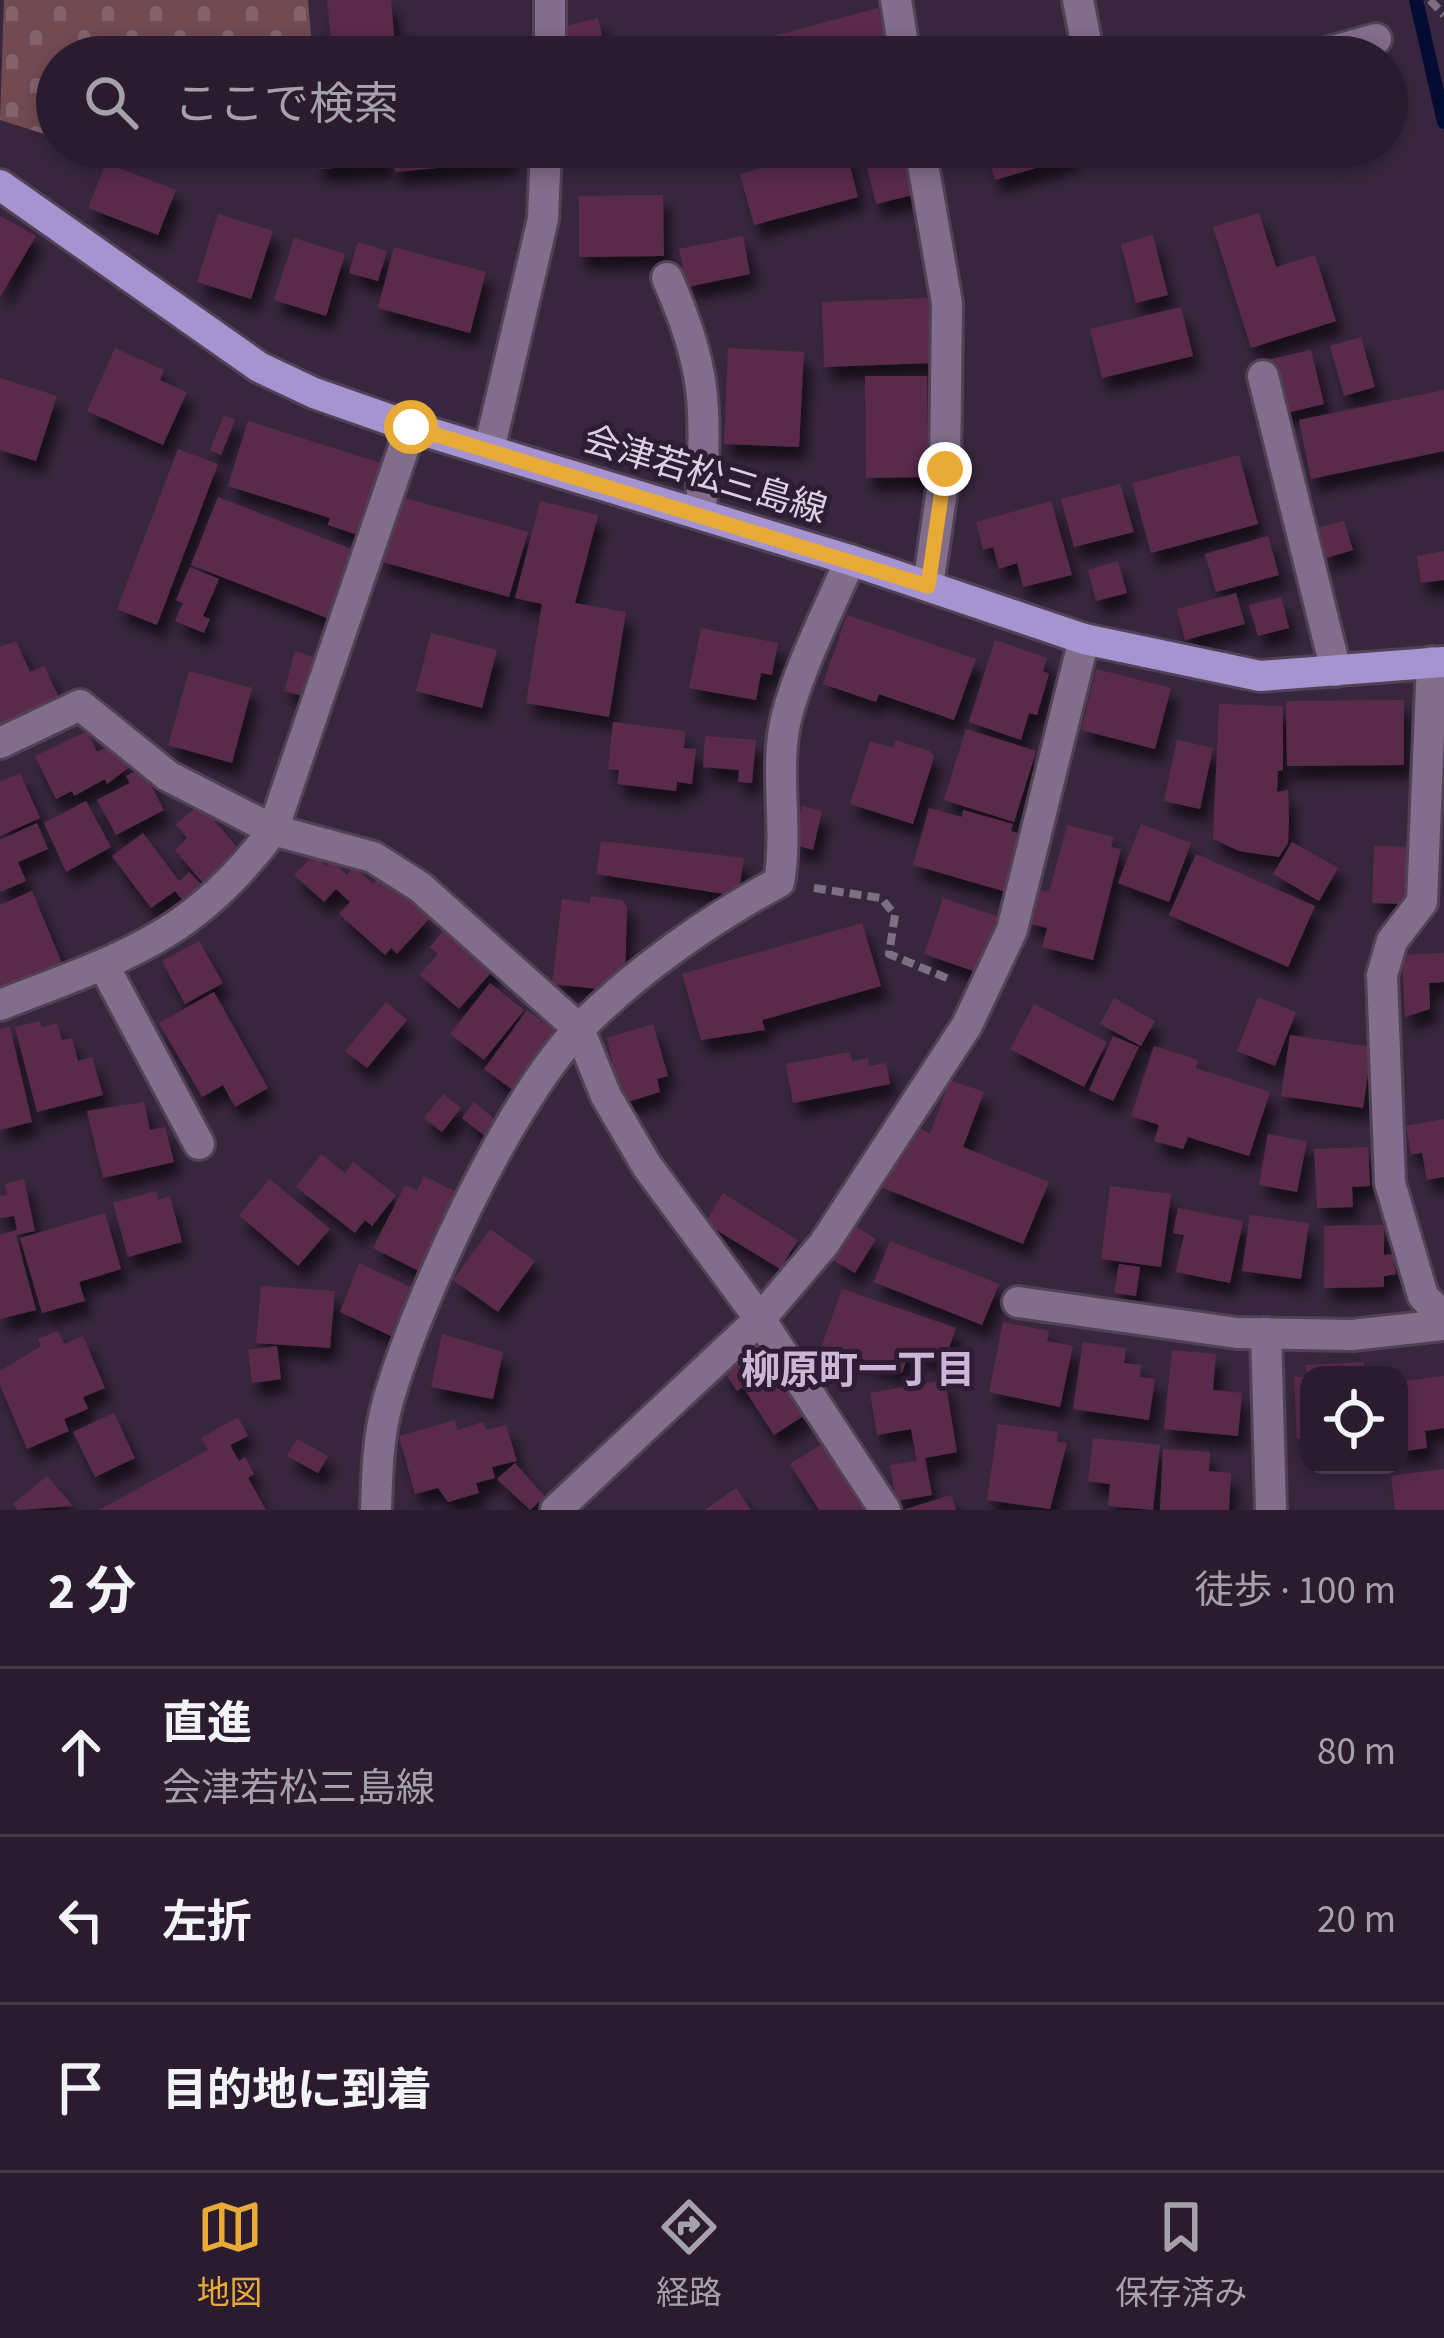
<!DOCTYPE html>
<html lang="ja">
<meta charset="utf-8">
<style>
body{margin:0;font-family:"Source Sans 3","Noto Sans JP",sans-serif;background:#322536;color:#f1f3f6}
.controls{position:absolute;right:36px;bottom:36px;display:grid;overflow:hidden;border-radius:24px;box-shadow:0 6px 18px #0003}
.controls button{width:108px;height:108px;display:grid;place-items:center;padding:0;border:0;border-bottom:3px solid #463a4a;background:#2a1c2e;color:#f1f3f6;font:60px sans-serif}
.stop{position:absolute;width:36px;height:36px;margin:-27px;border:9px solid #e8ab37;border-radius:50%;background:#fff}
.stop.end{background:#e8ab37;border-color:#fff;box-shadow:0 3px 12px #0008}
.list{margin:0;padding:0;list-style:none}
h2{display:flex;justify-content:space-between;align-items:center;height:156px;margin:0;padding:0 48px;font-size:51px}
h2 small{font-size:39px;font-weight:400;color:#a5a1aa}
.list li{display:grid;grid-template-columns:78px 1fr auto;gap:36px;align-items:center;box-sizing:border-box;height:168px;padding:0 48px;border-top:3px solid #463a4a}
.list b{display:block;font-size:45px;white-space:nowrap}
.list p{margin:0;font-size:39px;white-space:nowrap;color:#a5a1aa}
.list em{font-size:39px;font-style:normal;color:#a5a1aa}
.icon{flex:none;width:66px;height:66px;fill:none;stroke:currentColor;stroke-width:2;stroke-linecap:round;stroke-linejoin:round}
.map{position:relative;flex:none;width:1444px;height:1510px;overflow:hidden}
.search{position:absolute;background:#2a1c2e;box-shadow:0 6px 18px #0003;left:36px;right:36px;top:36px;height:132px;display:flex;align-items:center;gap:30px;box-sizing:border-box;padding:0 42px;border-radius:66px;color:#a5a1aa;font-size:45px}
.sheet{height:660px;background:#2a1c2e}
nav{display:flex;justify-content:space-around;align-items:center;box-sizing:border-box;height:168px;border-top:3px solid #463a4a;background:#2a1c2e;font-size:33px;color:#a5a1aa}
nav a{display:grid;justify-items:center;gap:6px}
nav .on{color:#e8ab37}
.map>svg:first-child{display:block}
.cemetery{fill:url(#cemetery-stones)}
.lines{fill:none;stroke-linecap:round;stroke-linejoin:round}
.stream{stroke:#040c34;stroke-width:14}
.building{fill:#5a2c4b;filter:url(#shadow)}
.minor-casing{stroke:#504156;stroke-width:36}
.major-casing{stroke:#504156;stroke-width:36}
.path{stroke:#7d6e82;stroke-width:8;stroke-dasharray:12 6;stroke-linecap:butt}
.minor{stroke:#826d8a;stroke-width:30}
.major{stroke:#a594cf;stroke-width:30}
.route{stroke:#e8ab37;stroke-width:15}
.labels{text-anchor:middle;dominant-baseline:central;stroke-width:10;stroke-linejoin:round;paint-order:stroke}
.street-label{font-size:36px;fill:#dcd1e0;stroke:#2e1c34}
.neighbourhood-label{font-size:39px;font-weight:bold;fill:#cdb6d5;stroke:#2e1c34}
</style>
<div class="map">
<svg width="1444" height="1510" viewBox="0 0 1444 1510">
<defs>
<pattern id="cemetery-stones" width="16" height="16" patternUnits="userSpaceOnUse" patternTransform="scale(3)"><rect width="16" height="16" fill="#714a52"/><path d="M2 7V4a2 2 0 0 1 4 0v3zM10 15v-3a2 2 0 0 1 4 0v3z" fill="#85636b"/></pattern>
<filter id="shadow"><feDropShadow dx="7" dy="13" stdDeviation="6" flood-color="#0009"/></filter>
</defs>
<rect width="100%" height="100%" fill="#38263e"/>
<path class="cemetery" d="M 4,0 L 308,0 L 313,57 L 57,57 L 57,138 L 0,120 Z"/>
<g class="lines">
<path class="stream" d="M 1416,0 L 1444,122"/>
</g>
<g class="building">
<path d="M 327,0 L 391,0 L 396,57 L 333,57 Z"/>
<path d="M 878,8 L 891,57 L 751,57 L 747,43 Z"/>
<path d="M 598,18 L 607,57 L 570,57 L 563,27 Z"/>
<path d="M 317,147 L 384,147 L 385,165 L 319,169 Z"/>
<path d="M 392,147 L 510,147 L 511,161 L 395,172 Z"/>
<path d="M 845,147 L 858,197 L 754,225 L 740,174 Z"/>
<path d="M 862,147 L 906,147 L 917,194 L 876,204 Z"/>
<path d="M 985,147 L 1070,147 L 1073,157 L 995,180 Z"/>
<path d="M 106,163 L 176,190 L 158,235 L 88,208 Z"/>
<path d="M 663,195 L 664,256 L 579,257 L 579,196 Z"/>
<path d="M 1259,213 L 1276,267 L 1315,255 L 1336,321 L 1251,348 L 1213,227 Z"/>
<path d="M 218,214 L 273,231 L 251,299 L 197,282 Z"/>
<path d="M 0,216 L 36,236 L 0,297 Z"/>
<path d="M 1153,235 L 1168,295 L 1136,303 L 1121,244 Z"/>
<path d="M 743,236 L 750,274 L 687,287 L 679,249 Z"/>
<path d="M 294,238 L 345,254 L 326,316 L 274,300 Z"/>
<path d="M 358,242 L 387,251 L 378,281 L 349,273 Z"/>
<path d="M 394,247 L 486,272 L 470,333 L 378,308 Z"/>
<path d="M 929,298 L 931,363 L 824,367 L 822,302 Z"/>
<path d="M 1181,307 L 1193,356 L 1102,378 L 1090,329 Z"/>
<path d="M 1361,337 L 1375,387 L 1344,396 L 1330,346 Z"/>
<path d="M 115,348 L 164,370 L 160,380 L 187,392 L 163,445 L 87,411 Z"/>
<path d="M 728,348 L 804,352 L 799,447 L 724,444 Z"/>
<path d="M 1311,350 L 1324,404 L 1282,414 L 1268,360 Z"/>
<path d="M 865,376 L 927,376 L 928,477 L 866,478 Z"/>
<path d="M 0,378 L 57,396 L 36,461 L 0,450 Z"/>
<path d="M 1444,390 L 1444,451 L 1311,479 L 1299,420 Z"/>
<path d="M 224,415 L 235,420 L 221,455 L 210,450 Z"/>
<path d="M 248,421 L 384,464 L 361,536 L 328,525 L 330,518 L 228,486 Z"/>
<path d="M 178,449 L 218,464 L 157,625 L 117,609 Z"/>
<path d="M 1239,455 L 1258,524 L 1151,553 L 1132,483 Z"/>
<path d="M 1120,484 L 1134,532 L 1074,547 L 1061,499 Z"/>
<path d="M 398,496 L 528,532 L 509,597 L 379,561 Z"/>
<path d="M 218,497 L 359,552 L 332,620 L 191,565 Z"/>
<path d="M 540,501 L 598,515 L 575,603 L 626,612 L 609,717 L 526,703 L 542,604 L 515,598 Z"/>
<path d="M 1051,501 L 1072,575 L 1023,587 L 1017,563 L 999,569 L 993,547 L 983,550 L 976,522 Z"/>
<path d="M 1344,521 L 1353,550 L 1326,558 L 1318,528 Z"/>
<path d="M 1268,536 L 1279,575 L 1216,592 L 1205,554 Z"/>
<path d="M 1444,551 L 1444,580 L 1421,583 L 1417,556 Z"/>
<path d="M 1118,561 L 1127,593 L 1096,601 L 1088,570 Z"/>
<path d="M 190,567 L 219,579 L 203,616 L 210,619 L 204,633 L 175,621 L 183,603 L 176,600 Z"/>
<path d="M 1236,593 L 1245,624 L 1185,640 L 1177,609 Z"/>
<path d="M 1281,597 L 1289,628 L 1258,636 L 1249,605 Z"/>
<path d="M 847,615 L 976,659 L 954,720 L 879,694 L 876,702 L 823,684 Z"/>
<path d="M 701,628 L 778,643 L 772,675 L 761,673 L 756,700 L 689,688 Z"/>
<path d="M 431,633 L 497,650 L 482,708 L 416,691 Z"/>
<path d="M 995,640 L 1047,658 L 1043,671 L 1049,674 L 1037,715 L 1029,713 L 1021,740 L 969,722 Z"/>
<path d="M 16,641 L 30,672 L 44,666 L 62,704 L 0,732 L 0,647 Z"/>
<path d="M 295,651 L 317,658 L 306,697 L 284,691 Z"/>
<path d="M 1096,669 L 1171,688 L 1155,749 L 1081,730 Z"/>
<path d="M 189,671 L 252,688 L 232,763 L 168,745 Z"/>
<path d="M 1404,700 L 1404,765 L 1287,766 L 1286,701 Z"/>
<path d="M 1219,704 L 1283,706 L 1283,770 L 1278,771 L 1277,792 L 1288,790 L 1289,817 L 1288,843 L 1279,857 L 1239,851 L 1213,839 Z"/>
<path d="M 613,722 L 685,731 L 684,748 L 696,749 L 692,784 L 677,782 L 676,791 L 617,784 L 619,770 L 608,769 Z"/>
<path d="M 966,729 L 1036,751 L 1014,822 L 944,800 Z"/>
<path d="M 87,731 L 97,752 L 110,746 L 131,766 L 107,784 L 105,779 L 74,796 L 72,791 L 56,799 L 35,756 Z"/>
<path d="M 705,736 L 756,740 L 752,783 L 738,782 L 739,770 L 703,767 Z"/>
<path d="M 895,740 L 930,751 L 934,757 L 913,824 L 850,804 L 870,741 L 893,748 Z"/>
<path d="M 1177,740 L 1213,748 L 1200,809 L 1164,801 Z"/>
<path d="M 142,768 L 164,810 L 116,835 L 97,800 L 130,783 L 126,776 Z"/>
<path d="M 20,773 L 40,818 L 0,836 L 0,782 Z"/>
<path d="M 86,801 L 111,847 L 66,872 L 44,823 Z"/>
<path d="M 200,804 L 241,852 L 208,889 L 175,850 L 187,838 L 176,824 Z"/>
<path d="M 802,806 L 822,811 L 813,850 L 792,844 Z"/>
<path d="M 929,808 L 962,817 L 963,810 L 1013,824 L 1011,831 L 1026,836 L 1010,893 L 913,865 Z"/>
<path d="M 37,823 L 48,849 L 18,862 L 26,881 L 0,892 L 0,840 Z"/>
<path d="M 1141,824 L 1191,843 L 1169,902 L 1118,883 Z"/>
<path d="M 1067,825 L 1114,837 L 1111,847 L 1121,849 L 1093,960 L 1042,947 L 1047,928 L 1027,923 L 1036,889 L 1049,892 Z"/>
<path d="M 143,833 L 179,881 L 189,872 L 205,888 L 187,905 L 175,891 L 151,908 L 112,856 Z"/>
<path d="M 601,841 L 744,858 L 738,896 L 596,874 Z"/>
<path d="M 1292,842 L 1338,868 L 1319,901 L 1273,874 Z"/>
<path d="M 1374,846 L 1413,847 L 1410,904 L 1372,903 Z"/>
<path d="M 1196,854 L 1315,906 L 1288,967 L 1169,915 Z"/>
<path d="M 313,855 L 326,866 L 331,860 L 347,875 L 354,867 L 373,884 L 382,875 L 429,919 L 397,954 L 391,948 L 385,955 L 339,914 L 350,902 L 336,889 L 324,902 L 294,875 Z"/>
<path d="M 32,891 L 62,963 L 0,990 L 0,905 Z"/>
<path d="M 591,896 L 622,900 L 627,907 L 625,980 L 617,991 L 552,984 L 562,899 L 590,903 Z"/>
<path d="M 943,898 L 999,917 L 979,973 L 924,954 Z"/>
<path d="M 862,923 L 881,986 L 762,1020 L 765,1030 L 701,1040 L 682,974 Z"/>
<path d="M 449,924 L 497,966 L 459,1009 L 420,975 L 438,954 L 430,947 Z"/>
<path d="M 199,941 L 223,983 L 185,1004 L 162,961 Z"/>
<path d="M 1444,953 L 1444,982 L 1429,983 L 1430,1009 L 1405,1017 L 1402,955 Z"/>
<path d="M 490,983 L 524,1010 L 484,1060 L 450,1034 Z"/>
<path d="M 214,992 L 268,1088 L 235,1107 L 223,1085 L 202,1097 L 159,1023 Z"/>
<path d="M 1258,997 L 1296,1012 L 1275,1066 L 1237,1051 Z"/>
<path d="M 1114,998 L 1155,1021 L 1141,1046 L 1100,1024 Z"/>
<path d="M 386,1002 L 407,1020 L 367,1068 L 345,1051 Z"/>
<path d="M 1034,1004 L 1107,1042 L 1084,1087 L 1010,1049 Z"/>
<path d="M 527,1010 L 557,1032 L 514,1091 L 484,1069 Z"/>
<path d="M 40,1021 L 42,1027 L 57,1023 L 62,1040 L 72,1038 L 78,1061 L 92,1057 L 103,1095 L 37,1112 L 15,1027 Z"/>
<path d="M 653,1024 L 668,1076 L 657,1079 L 660,1092 L 621,1104 L 607,1038 Z"/>
<path d="M 10,1027 L 32,1122 L 0,1130 L 0,1029 Z"/>
<path d="M 1290,1035 L 1372,1047 L 1363,1108 L 1281,1096 Z"/>
<path d="M 1113,1036 L 1139,1047 L 1113,1101 L 1089,1090 Z"/>
<path d="M 1154,1046 L 1198,1060 L 1196,1068 L 1270,1092 L 1249,1156 L 1188,1137 L 1183,1149 L 1154,1141 L 1159,1125 L 1131,1116 Z"/>
<path d="M 850,1052 L 852,1061 L 868,1058 L 869,1066 L 886,1063 L 890,1084 L 793,1103 L 786,1064 Z"/>
<path d="M 950,1080 L 984,1092 L 963,1147 L 1049,1182 L 1023,1244 L 881,1187 L 918,1127 L 930,1134 Z"/>
<path d="M 443,1094 L 461,1108 L 442,1132 L 424,1118 Z"/>
<path d="M 144,1102 L 150,1130 L 165,1127 L 174,1162 L 103,1178 L 87,1111 Z"/>
<path d="M 474,1102 L 497,1121 L 485,1136 L 462,1118 Z"/>
<path d="M 1444,1119 L 1444,1177 L 1427,1180 L 1422,1153 L 1411,1154 L 1406,1126 Z"/>
<path d="M 1268,1134 L 1307,1141 L 1297,1192 L 1259,1185 Z"/>
<path d="M 1368,1147 L 1370,1186 L 1352,1187 L 1353,1207 L 1317,1208 L 1314,1149 Z"/>
<path d="M 321,1154 L 345,1173 L 353,1162 L 396,1195 L 372,1226 L 365,1220 L 355,1233 L 296,1187 Z"/>
<path d="M 424,1176 L 462,1195 L 423,1273 L 373,1248 L 405,1185 L 417,1191 Z"/>
<path d="M 24,1179 L 35,1231 L 16,1235 L 36,1310 L 0,1319 L 0,1235 L 17,1230 L 14,1216 L 0,1218 L 0,1196 L 7,1195 L 5,1184 Z"/>
<path d="M 270,1179 L 330,1229 L 298,1266 L 239,1215 Z"/>
<path d="M 1110,1186 L 1171,1194 L 1161,1267 L 1101,1259 Z"/>
<path d="M 156,1191 L 158,1200 L 170,1196 L 182,1242 L 128,1257 L 113,1203 Z"/>
<path d="M 723,1193 L 798,1240 L 780,1269 L 705,1223 Z"/>
<path d="M 1178,1208 L 1243,1221 L 1230,1283 L 1176,1272 L 1184,1235 L 1173,1233 Z"/>
<path d="M 105,1213 L 121,1269 L 79,1282 L 85,1301 L 42,1313 L 20,1238 Z"/>
<path d="M 1250,1215 L 1309,1223 L 1301,1279 L 1242,1271 Z"/>
<path d="M 854,1225 L 876,1239 L 855,1273 L 833,1260 Z"/>
<path d="M 1384,1225 L 1384,1255 L 1393,1254 L 1396,1274 L 1384,1276 L 1384,1287 L 1324,1288 L 1324,1226 Z"/>
<path d="M 490,1229 L 535,1261 L 498,1312 L 453,1280 Z"/>
<path d="M 890,1241 L 999,1284 L 982,1325 L 874,1282 Z"/>
<path d="M 359,1263 L 417,1290 L 395,1338 L 340,1312 Z"/>
<path d="M 1119,1264 L 1140,1267 L 1136,1296 L 1114,1293 Z"/>
<path d="M 261,1286 L 335,1291 L 330,1348 L 256,1343 Z"/>
<path d="M 842,1289 L 956,1328 L 944,1362 L 910,1351 L 902,1373 L 822,1345 Z"/>
<path d="M 1003,1322 L 1049,1331 L 1047,1341 L 1073,1346 L 1060,1407 L 989,1392 Z"/>
<path d="M 58,1331 L 64,1344 L 83,1336 L 105,1388 L 83,1397 L 88,1409 L 64,1419 L 69,1431 L 27,1449 L 0,1385 L 0,1371 L 41,1346 L 38,1339 Z"/>
<path d="M 442,1334 L 503,1352 L 493,1399 L 431,1387 Z"/>
<path d="M 763,1341 L 808,1413 L 774,1435 L 743,1387 L 737,1391 L 722,1368 Z"/>
<path d="M 1083,1342 L 1126,1348 L 1124,1363 L 1141,1365 L 1140,1377 L 1155,1379 L 1149,1420 L 1073,1409 Z"/>
<path d="M 277,1346 L 281,1379 L 252,1383 L 248,1350 Z"/>
<path d="M 1172,1350 L 1216,1354 L 1213,1390 L 1242,1393 L 1238,1436 L 1164,1429 Z"/>
<path d="M 1364,1362 L 1365,1375 L 1307,1375 L 1306,1365 Z"/>
<path d="M 1444,1376 L 1444,1428 L 1425,1431 L 1427,1448 L 1399,1452 L 1399,1382 Z"/>
<path d="M 1294,1377 L 1309,1377 L 1309,1439 L 1297,1439 Z"/>
<path d="M 945,1380 L 957,1452 L 925,1458 L 932,1495 L 896,1501 L 890,1465 L 917,1461 L 911,1429 L 877,1435 L 870,1393 Z"/>
<path d="M 114,1413 L 135,1458 L 95,1477 L 73,1432 Z"/>
<path d="M 238,1417 L 248,1436 L 230,1445 L 239,1461 L 245,1457 L 254,1474 L 248,1478 L 266,1510 L 99,1510 L 208,1450 L 201,1438 Z"/>
<path d="M 455,1420 L 457,1430 L 483,1422 L 486,1430 L 506,1425 L 517,1461 L 492,1467 L 495,1478 L 476,1483 L 479,1493 L 448,1502 L 438,1488 L 415,1494 L 399,1436 Z"/>
<path d="M 998,1424 L 1058,1432 L 1057,1442 L 1067,1443 L 1050,1509 L 987,1500 Z"/>
<path d="M 1093,1438 L 1160,1445 L 1153,1510 L 1108,1506 L 1110,1484 L 1088,1481 Z"/>
<path d="M 297,1439 L 328,1456 L 318,1473 L 287,1456 Z"/>
<path d="M 827,1441 L 870,1510 L 819,1510 L 790,1464 Z"/>
<path d="M 1163,1449 L 1210,1452 L 1209,1471 L 1231,1473 L 1229,1510 L 1160,1510 Z"/>
<path d="M 515,1463 L 545,1497 L 530,1510 L 497,1479 Z"/>
<path d="M 1444,1469 L 1444,1510 L 1395,1510 L 1391,1476 Z"/>
<path d="M 47,1476 L 73,1506 L 18,1510 L 13,1504 Z"/>
<path d="M 736,1488 L 751,1510 L 705,1510 Z"/>
<path d="M 951,1495 L 956,1510 L 906,1510 L 906,1509 Z"/>
</g>
<g class="lines">
<defs>
<g id="minor">
<path d="M 896,0 L 905,57"/>
<path d="M 1078,0 L 1089,57"/>
<path d="M 550,57 L 550,0"/>
<path d="M 1312,57 L 1376,39"/>
<path d="M 920,147 L 947,303 L 945,469 L 928,586"/>
<path d="M 667,278 C 710,374 705,411 701,513"/>
<path d="M 1263,376 L 1336,671"/>
<path d="M 489,450 L 543,219 L 546,147"/>
<path d="M 1432,662 L 1422,902 L 1392,941 L 1382,975 L 1390,1183 L 1423,1296 L 1444,1318"/>
<path d="M 0,743 L 80,705 L 168,776 L 273,830 L 373,857 L 420,887 L 579,1029 L 606,1096 L 647,1166 L 760,1319 L 885,1510"/>
<path d="M 105,968 L 199,1144"/>
<path d="M 0,1005 C 120,958 193,939 273,830 L 411,427"/>
<path d="M 1018,1302 L 1237,1333 L 1352,1335 L 1444,1325"/>
<path d="M 1266,1333 L 1271,1510"/>
<path d="M 376,1510 C 377,1474 378,1436 388,1401 C 417,1300 508,1103 580,1028 C 636,971 709,920 779,882 C 789,827 773,769 787,715 C 801,663 829,610 850,560"/>
<path d="M 556,1510 L 760,1319 L 824,1244 L 967,1025 L 1012,930 L 1084,639"/>
</g>
<path id="major" d="M 0,185 L 259,367 L 314,393 L 411,427 L 850,560 L 1084,639 L 1260,676 L 1444,662"/>
</defs>
<use href="#minor" class="minor-casing"/>
<use href="#major" class="major-casing"/>
<g class="path">
<path d="M 1430,0 L 1444,15"/>
<path d="M 814,888 L 881,898 L 895,915 L 889,954 L 949,979"/>
</g>
<use href="#minor" class="minor"/>
<use href="#major" class="major"/>
</g>
<g class="lines">
<path class="route" d="M 411,427 L 928,586 L 945,469"/>
</g>
<g class="labels">
<g class="street-label">
<text transform="translate(705 475) rotate(17)">会津若松三島線</text>
</g>
<g class="neighbourhood-label">
<text x="858" y="1371">柳原町一丁目</text>
</g>
</g>
</svg>
<div class="controls">
<button><svg class="icon" aria-label="locate" viewBox="0 0 24 24"><circle cx="12" cy="12" r="6"/><path d="M12 2v4M12 18v4M2 12h4M18 12h4"/></svg></button>
</div>
<div class="stop" style="left:411px;top:427px"></div>
<div class="stop end" style="left:945px;top:469px"></div>
<div class="search"><svg class="icon" aria-label="search" viewBox="0 0 24 24"><circle cx="10" cy="10" r="6"/><path d="M15 15l6 6"/></svg>ここで検索</div>
</div>
<section class="sheet">
<h2>2 分<small>徒歩 · 100 m</small></h2>
<ul class="list">
<li><svg class="icon" aria-label="ahead" viewBox="0 0 24 24"><path d="M12 20V5M6 11l6-6 6 6"/></svg><div><b>直進</b><p>会津若松三島線</p></div><em>80 m</em></li>
<li><svg class="icon" aria-label="left" viewBox="0 0 24 24"><path d="M17 20v-9H6M10 6l-5 5 5 5"/></svg><div><b>左折</b></div><em>20 m</em></li>
<li><svg class="icon" aria-label="arrive" viewBox="0 0 24 24"><path d="M6 21V4h12l-3 4 3 4H6"/></svg><div><b>目的地に到着</b></div></li>
</ul>
</section>
<nav>
<a class="on"><svg class="icon" aria-label="map" viewBox="0 0 24 24"><path d="M3 6l6-2 6 2 6-2v14l-6 2-6-2-6 2zM9 4v14M15 6v14"/></svg>地図</a>
<a><svg class="icon" aria-label="directions" viewBox="0 0 24 24"><path d="M12 3l9 9-9 9-9-9zM9 14v-3h6M13 9l2 2-2 2"/></svg>経路</a>
<a><svg class="icon" aria-label="saved" viewBox="0 0 24 24"><path d="M7 4h10v16l-5-4-5 4z"/></svg>保存済み</a>
</nav>
